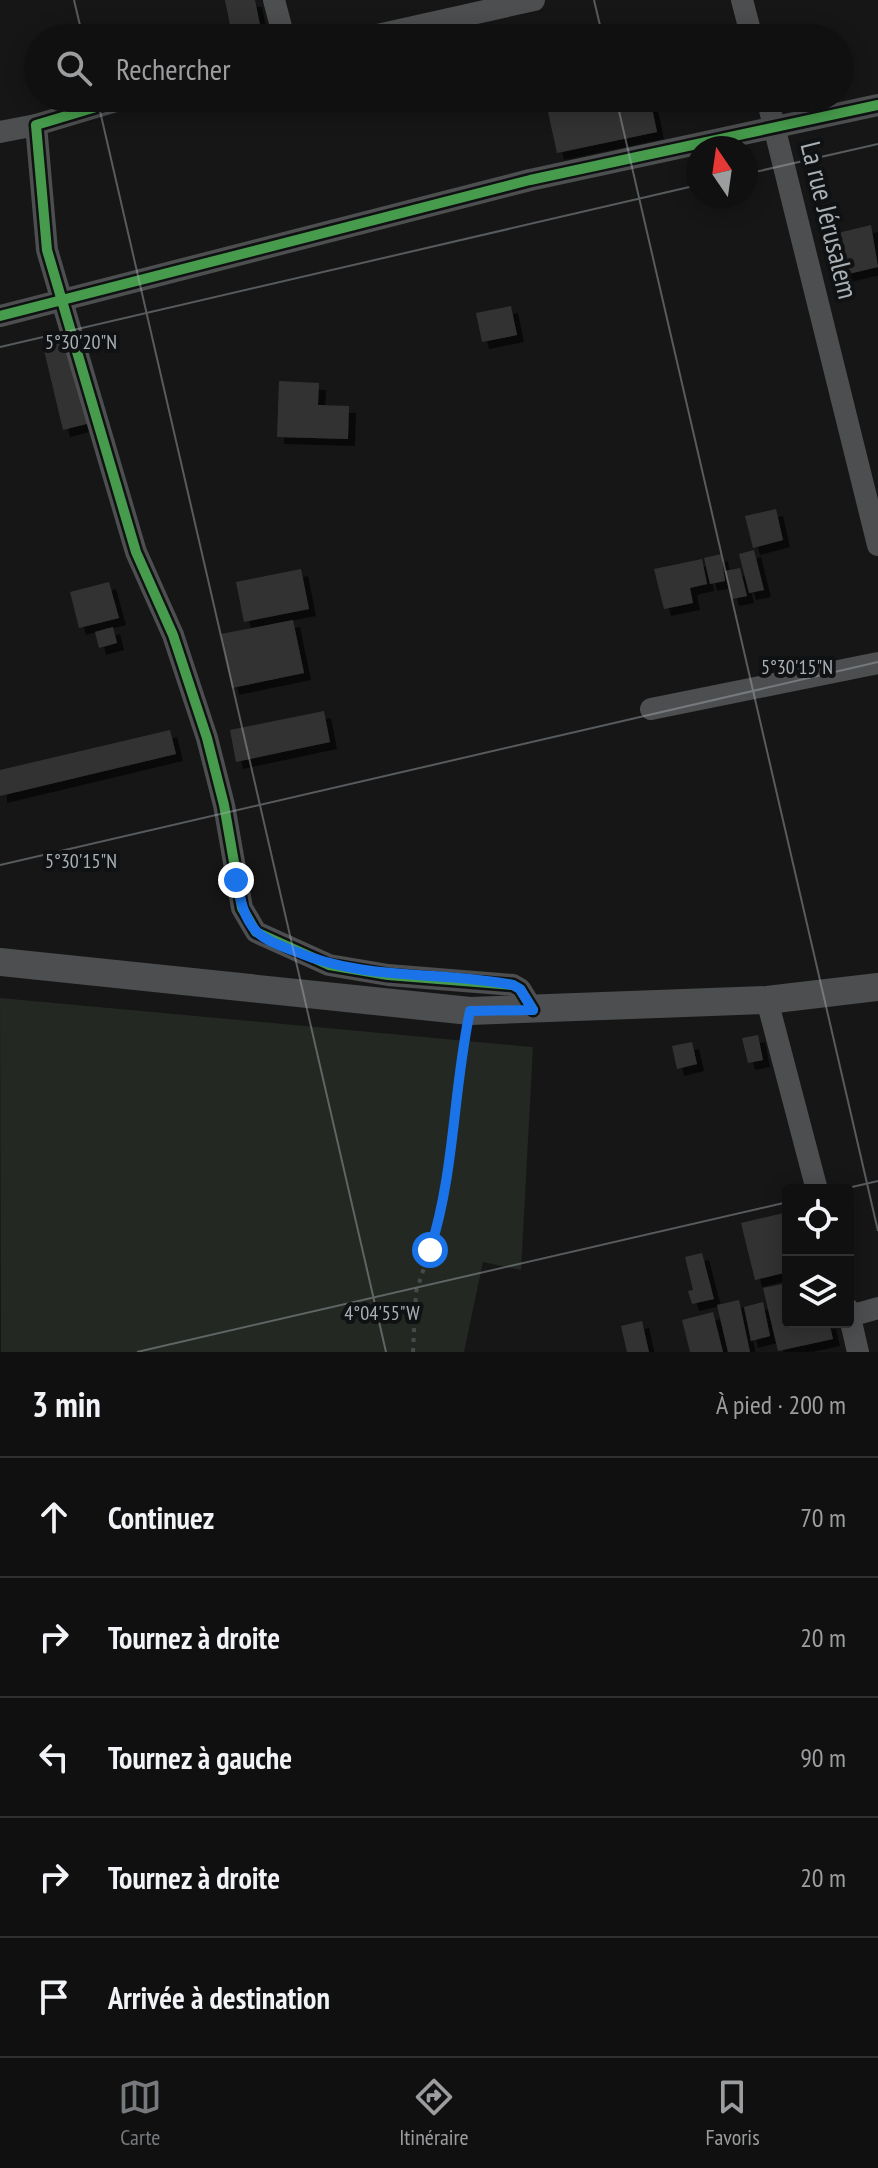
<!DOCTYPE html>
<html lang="fr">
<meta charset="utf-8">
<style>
body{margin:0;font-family:"PT Sans Narrow",sans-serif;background:#191919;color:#f1f3f6}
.controls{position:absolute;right:24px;bottom:24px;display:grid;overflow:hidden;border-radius:8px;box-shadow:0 4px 20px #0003}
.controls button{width:72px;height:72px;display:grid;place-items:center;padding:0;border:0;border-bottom:2px solid #303030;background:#101010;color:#f1f3f6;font:40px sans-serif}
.compass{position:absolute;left:686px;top:136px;width:72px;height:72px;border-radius:50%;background:#101010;box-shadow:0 4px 20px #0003;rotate:347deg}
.stop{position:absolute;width:24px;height:24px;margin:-18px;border:6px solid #1a73e8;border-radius:50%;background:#fff}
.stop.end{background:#1a73e8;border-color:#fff;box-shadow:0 2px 8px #0008}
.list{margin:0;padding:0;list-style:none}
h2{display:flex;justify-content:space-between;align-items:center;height:104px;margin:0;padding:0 32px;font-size:34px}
h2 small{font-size:26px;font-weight:400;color:#9c9d9f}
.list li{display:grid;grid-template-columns:52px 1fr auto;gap:24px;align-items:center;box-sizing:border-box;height:120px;padding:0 32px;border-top:2px solid #303030}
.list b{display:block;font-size:30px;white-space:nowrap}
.list em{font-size:26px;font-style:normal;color:#9c9d9f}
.icon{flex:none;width:44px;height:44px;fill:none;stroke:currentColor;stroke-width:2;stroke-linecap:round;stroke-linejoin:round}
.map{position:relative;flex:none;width:878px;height:1352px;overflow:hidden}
.search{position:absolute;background:#101010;box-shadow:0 4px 20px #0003;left:24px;right:24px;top:24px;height:88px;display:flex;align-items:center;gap:20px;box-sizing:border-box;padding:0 28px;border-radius:44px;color:#9c9d9f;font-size:30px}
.sheet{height:704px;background:#101010}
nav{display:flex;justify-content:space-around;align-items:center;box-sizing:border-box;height:112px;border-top:2px solid #303030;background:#101010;font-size:22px;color:#9c9d9f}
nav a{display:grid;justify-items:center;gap:4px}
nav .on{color:#767a7d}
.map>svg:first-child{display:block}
.green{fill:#232822}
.building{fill:#323333;filter:url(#shadow)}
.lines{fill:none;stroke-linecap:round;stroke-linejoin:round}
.path{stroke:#47494b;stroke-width:4;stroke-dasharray:4 6;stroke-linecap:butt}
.minor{stroke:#4c4e4f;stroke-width:22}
.tertiary{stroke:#4c4e4f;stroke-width:28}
.cycleway-casing{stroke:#101112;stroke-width:15}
.cycleway{stroke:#469c4c;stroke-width:10}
.route{stroke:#1a73e8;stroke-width:10}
.ticks{fill:none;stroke:#a9b0b5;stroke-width:2;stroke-opacity:0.45}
.labels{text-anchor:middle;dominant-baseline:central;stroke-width:8;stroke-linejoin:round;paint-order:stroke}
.street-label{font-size:28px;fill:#a9b0b5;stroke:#101112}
.ticks-label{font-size:20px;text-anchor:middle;fill:#a9b0b5;stroke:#101112;stroke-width:8;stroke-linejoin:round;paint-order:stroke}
</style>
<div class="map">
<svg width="878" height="1352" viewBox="0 0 878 1352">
<defs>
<filter id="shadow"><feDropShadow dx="7" dy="7" stdDeviation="0" flood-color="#0009"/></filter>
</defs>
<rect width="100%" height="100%" fill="#161616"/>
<path class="green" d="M 0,998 L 533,1047 L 521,1270 L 483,1262 L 464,1352 L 1,1352 Z"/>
<g class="building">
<path d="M 225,0 L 255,0 L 260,25 L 231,30 Z"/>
<path d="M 545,98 L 650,98 L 657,132 L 557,153 Z"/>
<path d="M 871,225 L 878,267 L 844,275 L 834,234 Z"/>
<path d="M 511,306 L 517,335 L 482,342 L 476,313 Z"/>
<path d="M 72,339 L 90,423 L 63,430 L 43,346 Z"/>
<path d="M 279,381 L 319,383 L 318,405 L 349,406 L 348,439 L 277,437 Z"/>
<path d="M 776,509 L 783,540 L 753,548 L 745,516 Z"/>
<path d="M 754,550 L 764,590 L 749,593 L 739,554 Z"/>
<path d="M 721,554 L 725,581 L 710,584 L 704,558 Z"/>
<path d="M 702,559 L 707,584 L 690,588 L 693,603 L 664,609 L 654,569 Z"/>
<path d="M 740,568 L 747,596 L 732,599 L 725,571 Z"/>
<path d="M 301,569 L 309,609 L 244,622 L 236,582 Z"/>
<path d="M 109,582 L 119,618 L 79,628 L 70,592 Z"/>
<path d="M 293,620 L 304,673 L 232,688 L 221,634 Z"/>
<path d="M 113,627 L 117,643 L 99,648 L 95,632 Z"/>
<path d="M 324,711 L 330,742 L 236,762 L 230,730 Z"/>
<path d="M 170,730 L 176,754 L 0,796 L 0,770 Z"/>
<path d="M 758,1035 L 763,1060 L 748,1063 L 742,1038 Z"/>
<path d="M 692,1042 L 697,1064 L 677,1069 L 672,1046 Z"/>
<path d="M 788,1212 L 788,1272 L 755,1280 L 741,1223 Z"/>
<path d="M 702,1253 L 714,1299 L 692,1304 L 688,1291 L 693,1290 L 685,1257 Z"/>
<path d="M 788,1283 L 788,1322 L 829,1322 L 833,1339 L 778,1351 L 763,1288 Z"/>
<path d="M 739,1300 L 750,1352 L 728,1352 L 717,1305 Z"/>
<path d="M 763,1302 L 770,1336 L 751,1341 L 744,1307 Z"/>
<path d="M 713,1312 L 723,1352 L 690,1352 L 682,1320 Z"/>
<path d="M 642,1321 L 649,1352 L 627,1352 L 621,1326 Z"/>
</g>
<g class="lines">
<path class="path" d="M 413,1352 L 416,1292 L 444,1207 L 460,1089 L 458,1064 L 465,1033"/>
<g class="minor">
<path d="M 274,0 L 284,38"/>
<path d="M 742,0 L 752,38"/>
<path d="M 364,38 L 534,0"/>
<path d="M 126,98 L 36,125 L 47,250 L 136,552 L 173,635 L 207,738 L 224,805 L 242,908 L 256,932 L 329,965 L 388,975 L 513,985 L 520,989 L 533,1010"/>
<path d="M 767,98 L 878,545"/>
<path d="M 0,132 L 36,125"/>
<path d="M 0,316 L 530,180 L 878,105"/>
<path d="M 651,709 L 878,663"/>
<path d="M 767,1000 L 817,1190"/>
<path d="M 848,1309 L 858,1352"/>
<path d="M 850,1316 L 878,1308"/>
</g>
<path class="tertiary" d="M 0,962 L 470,1011 L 767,1000 L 878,987"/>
<defs>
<g id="cycleway">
<path d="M 126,98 L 36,125 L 47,250 L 136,552 L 173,635 L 207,738 L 224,805 L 242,908 L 256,932 L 329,965 L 388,975 L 513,985 L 520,989 L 533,1010"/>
<path d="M 0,316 L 530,180 L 878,105"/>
</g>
</defs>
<use href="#cycleway" class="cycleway-casing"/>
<use href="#cycleway" class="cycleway"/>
</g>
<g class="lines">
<path class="route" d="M 236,880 C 240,897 243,917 256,931 C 265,941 282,946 294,951 C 368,982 437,970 513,985 L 520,989 L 533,1010 L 470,1011 C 453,1090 455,1172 430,1250"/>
</g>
<path class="ticks" d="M 74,0 L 83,38M 594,0 L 603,38M 97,98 L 386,1352M 616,98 L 878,1231M 746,174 L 878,144M 0,347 L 698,185M 0,865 L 878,662M 839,1190 L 878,1181M 137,1352 L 788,1202"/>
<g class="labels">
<g class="street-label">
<text transform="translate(830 220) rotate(76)">La rue Jérusalem</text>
</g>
</g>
<g class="ticks-label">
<text x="81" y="349">5°30'20"N</text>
<text x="797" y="674">5°30'15"N</text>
<text x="81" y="868">5°30'15"N</text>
<text x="382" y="1320">4°04'55"W</text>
</g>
</svg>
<div class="controls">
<button><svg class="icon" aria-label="locate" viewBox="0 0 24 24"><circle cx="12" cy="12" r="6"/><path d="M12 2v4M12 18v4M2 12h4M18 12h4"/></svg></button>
<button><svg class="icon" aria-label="layers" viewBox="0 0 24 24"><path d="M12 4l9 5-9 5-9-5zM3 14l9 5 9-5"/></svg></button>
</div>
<svg class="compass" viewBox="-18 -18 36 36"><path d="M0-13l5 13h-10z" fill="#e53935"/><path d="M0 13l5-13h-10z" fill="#9c9d9f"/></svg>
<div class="stop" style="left:430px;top:1250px"></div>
<div class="stop end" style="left:236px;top:880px"></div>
<div class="search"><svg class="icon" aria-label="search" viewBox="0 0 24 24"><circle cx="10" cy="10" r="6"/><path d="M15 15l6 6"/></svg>Rechercher</div>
</div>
<section class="sheet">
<h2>3 min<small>À pied · 200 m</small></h2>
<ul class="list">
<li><svg class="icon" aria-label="ahead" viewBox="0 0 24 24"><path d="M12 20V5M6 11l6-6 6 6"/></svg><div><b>Continuez</b></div><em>70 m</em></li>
<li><svg class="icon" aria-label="right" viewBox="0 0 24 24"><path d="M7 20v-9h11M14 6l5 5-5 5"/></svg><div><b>Tournez à droite</b></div><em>20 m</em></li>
<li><svg class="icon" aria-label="left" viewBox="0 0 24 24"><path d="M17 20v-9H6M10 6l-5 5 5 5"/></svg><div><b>Tournez à gauche</b></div><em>90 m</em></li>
<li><svg class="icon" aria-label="right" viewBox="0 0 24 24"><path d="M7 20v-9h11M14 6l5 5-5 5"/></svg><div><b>Tournez à droite</b></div><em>20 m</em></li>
<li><svg class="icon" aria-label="arrive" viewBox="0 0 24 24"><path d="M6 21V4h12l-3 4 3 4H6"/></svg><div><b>Arrivée à destination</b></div></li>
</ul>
</section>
<nav>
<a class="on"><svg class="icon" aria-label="map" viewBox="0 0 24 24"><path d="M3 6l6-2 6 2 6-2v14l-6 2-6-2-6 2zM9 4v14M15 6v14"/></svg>Carte</a>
<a><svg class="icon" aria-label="directions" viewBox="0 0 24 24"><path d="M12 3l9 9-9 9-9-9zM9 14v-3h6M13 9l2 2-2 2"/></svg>Itinéraire</a>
<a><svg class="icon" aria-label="saved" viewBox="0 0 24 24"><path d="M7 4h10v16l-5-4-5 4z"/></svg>Favoris</a>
</nav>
